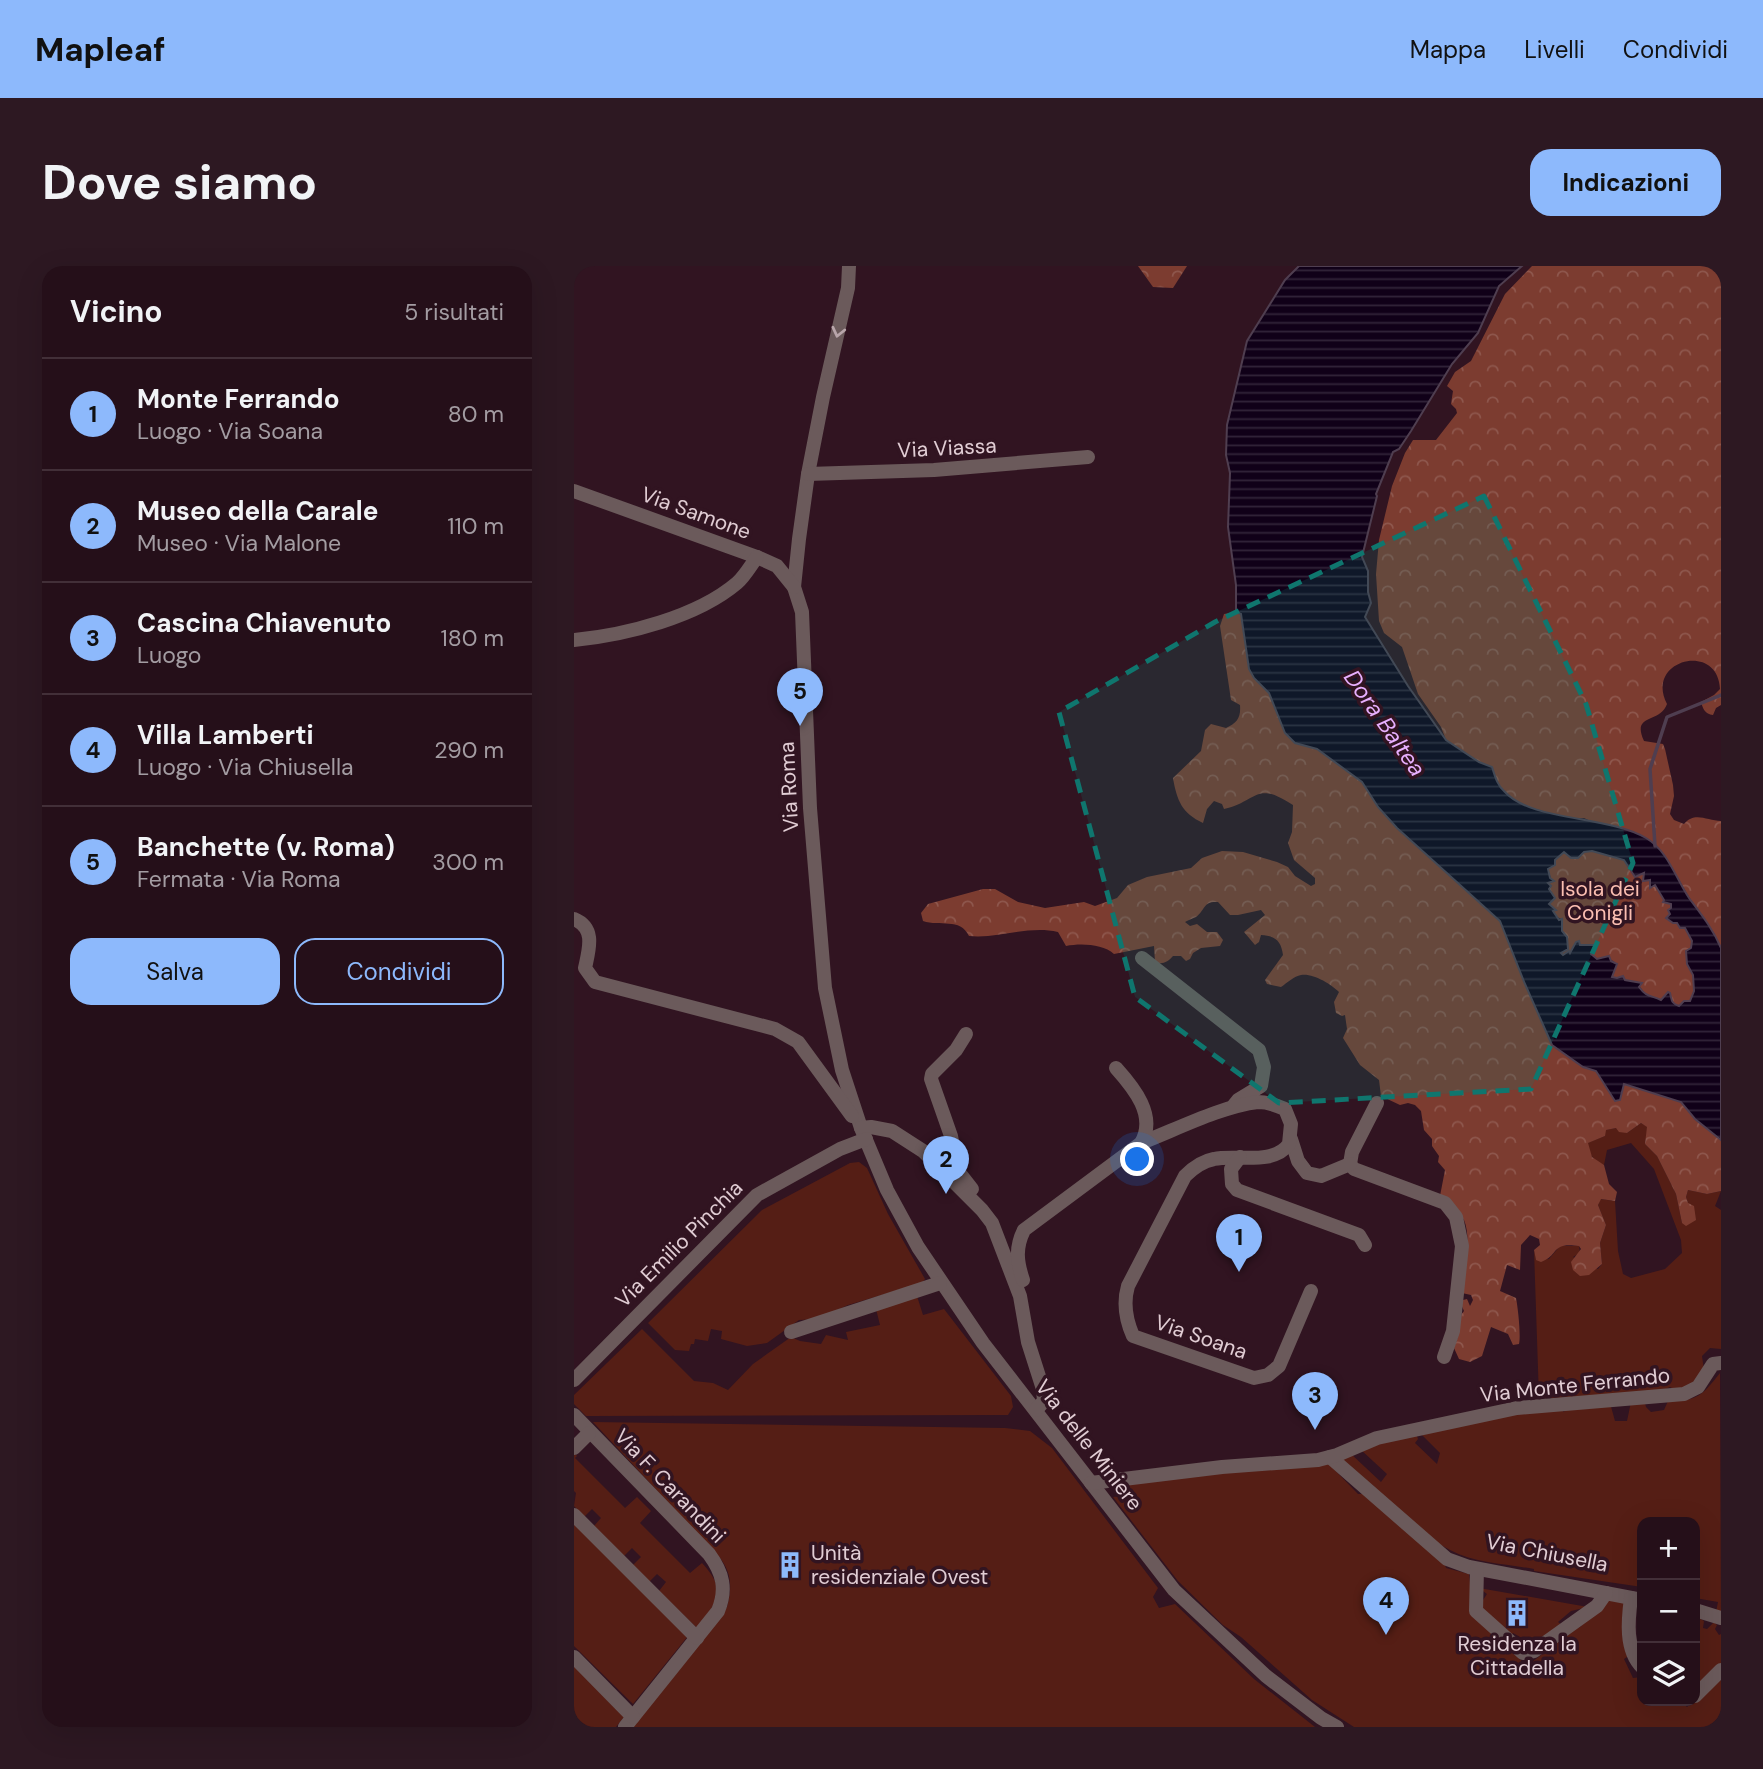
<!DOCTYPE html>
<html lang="it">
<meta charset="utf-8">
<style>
body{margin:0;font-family:"DM Sans",sans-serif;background:#2d1822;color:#f1f3f6}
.controls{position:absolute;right:21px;bottom:21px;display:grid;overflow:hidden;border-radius:14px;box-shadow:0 7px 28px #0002}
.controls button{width:63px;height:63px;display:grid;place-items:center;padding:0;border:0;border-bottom:2px solid #422f38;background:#250f19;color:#f1f3f6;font:35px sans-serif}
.you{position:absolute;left:564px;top:894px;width:24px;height:24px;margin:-18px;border:5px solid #fff;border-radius:50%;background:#1a73e8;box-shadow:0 0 0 10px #1a73e833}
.badge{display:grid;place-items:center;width:46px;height:46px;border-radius:50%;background:#8db9fc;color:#111;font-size:23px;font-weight:700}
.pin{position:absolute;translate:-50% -58px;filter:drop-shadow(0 2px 4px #0008)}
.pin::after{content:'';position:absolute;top:37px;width:24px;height:21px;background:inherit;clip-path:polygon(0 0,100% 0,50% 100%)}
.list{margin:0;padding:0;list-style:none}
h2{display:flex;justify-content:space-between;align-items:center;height:91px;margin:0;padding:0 28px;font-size:30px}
h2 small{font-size:23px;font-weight:400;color:#a39ca2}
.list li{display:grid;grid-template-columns:46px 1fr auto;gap:21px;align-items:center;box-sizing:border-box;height:112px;padding:0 28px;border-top:2px solid #422f38}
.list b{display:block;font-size:26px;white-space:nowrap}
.list p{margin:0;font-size:23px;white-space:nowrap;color:#a39ca2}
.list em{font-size:23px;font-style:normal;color:#a39ca2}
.actions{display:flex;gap:14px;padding:21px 28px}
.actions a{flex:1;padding:16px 0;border:2px solid #8db9fc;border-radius:21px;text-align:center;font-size:24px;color:#8db9fc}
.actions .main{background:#8db9fc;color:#111}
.icon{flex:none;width:38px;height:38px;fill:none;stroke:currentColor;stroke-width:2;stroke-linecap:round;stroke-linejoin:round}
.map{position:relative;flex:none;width:1147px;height:1461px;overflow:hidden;border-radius:21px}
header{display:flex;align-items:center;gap:42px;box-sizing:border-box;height:98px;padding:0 35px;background:#8db9fc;color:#111}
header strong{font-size:33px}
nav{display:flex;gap:38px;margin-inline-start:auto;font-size:24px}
.intro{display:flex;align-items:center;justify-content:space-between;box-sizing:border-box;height:168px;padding:0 42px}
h1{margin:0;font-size:49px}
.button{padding:18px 32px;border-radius:21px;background:#8db9fc;color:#111;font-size:24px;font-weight:700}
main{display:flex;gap:42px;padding:0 42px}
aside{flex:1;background:#250f19;border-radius:21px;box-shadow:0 7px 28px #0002}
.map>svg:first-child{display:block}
.green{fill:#551e15}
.forest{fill:url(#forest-crowns)}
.water{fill:url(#water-rules);stroke:#4f3e50;stroke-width:2;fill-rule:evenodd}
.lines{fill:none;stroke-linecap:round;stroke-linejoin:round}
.stream{stroke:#4f3e50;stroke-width:3.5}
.minor{stroke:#6b5a5b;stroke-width:14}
.oneway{stroke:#b8a5aa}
.marked{fill:#0f766e;fill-opacity:0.2;stroke:#0f766e;stroke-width:5;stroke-dasharray:14 9;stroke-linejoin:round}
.labels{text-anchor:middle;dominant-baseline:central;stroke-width:7;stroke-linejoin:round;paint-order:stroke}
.street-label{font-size:21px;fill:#e1cdd4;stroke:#311421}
.park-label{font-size:21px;fill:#fbbeb1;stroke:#311421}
.poi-label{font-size:21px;fill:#e1cdd4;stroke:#311421;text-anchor:start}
.water-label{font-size:23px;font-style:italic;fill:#e7affe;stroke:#311421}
</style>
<header>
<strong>Mapleaf</strong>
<nav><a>Mappa</a><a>Livelli</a><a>Condividi</a></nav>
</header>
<div class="intro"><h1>Dove siamo</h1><a class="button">Indicazioni</a></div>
<main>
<aside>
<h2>Vicino<small>5 risultati</small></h2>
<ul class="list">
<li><span class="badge">1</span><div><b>Monte Ferrando</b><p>Luogo · Via Soana</p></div><em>80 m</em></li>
<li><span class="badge">2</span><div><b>Museo della Carale</b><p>Museo · Via Malone</p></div><em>110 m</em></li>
<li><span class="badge">3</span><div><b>Cascina Chiavenuto</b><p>Luogo</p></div><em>180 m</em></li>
<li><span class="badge">4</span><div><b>Villa Lamberti</b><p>Luogo · Via Chiusella</p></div><em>290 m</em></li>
<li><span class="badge">5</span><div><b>Banchette (v. Roma)</b><p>Fermata · Via Roma</p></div><em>300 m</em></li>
</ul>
<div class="actions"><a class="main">Salva</a><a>Condividi</a></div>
</aside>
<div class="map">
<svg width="1147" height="1461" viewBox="0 0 1147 1461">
<defs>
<pattern id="forest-crowns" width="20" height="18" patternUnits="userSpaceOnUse" patternTransform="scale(1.75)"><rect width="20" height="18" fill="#7c3c30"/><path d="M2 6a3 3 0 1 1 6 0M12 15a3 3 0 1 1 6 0" fill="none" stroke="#8e574d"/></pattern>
<pattern id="water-rules" width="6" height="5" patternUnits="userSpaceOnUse" patternTransform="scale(1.75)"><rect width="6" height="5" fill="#100018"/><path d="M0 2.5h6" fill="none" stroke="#322439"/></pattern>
</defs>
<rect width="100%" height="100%" fill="#311421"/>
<g class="green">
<path d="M 1067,857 L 1074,861 L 1071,878 L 1083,890 L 1102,928 L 1108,957 L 1114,937 L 1112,931 L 1114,924 L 1133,928 L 1147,925 L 1141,940 L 1147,944 L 1147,1083 L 1136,1082 L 1128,1090 L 1130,1104 L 1120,1118 L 1103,1125 L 1096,1121 L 1077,1130 L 965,1132 L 960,984 L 962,994 L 975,993 L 986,980 L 1005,980 L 1006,987 L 999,991 L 1024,1003 L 1028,998 L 1026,977 L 1032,959 L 1024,939 L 1026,933 L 1041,935 L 1044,985 L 1049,1008 L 1057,1012 L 1091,1003 L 1108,987 L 1107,974 L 1080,903 L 1057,877 L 1033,884 L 1030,899 C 1020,895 1014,888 1013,877 L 1031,870 L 1031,864 L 1042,862 L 1053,867 Z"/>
<path d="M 285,896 L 293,902 L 314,948 L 351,1013 L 348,1017 L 274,1039 L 244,1053 L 225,1054 L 193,1077 L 173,1080 L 147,1073 L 148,1065 L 137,1063 L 134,1075 L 121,1073 L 120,1078 L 117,1078 L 115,1085 L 101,1084 L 74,1057 L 188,944 L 276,897 Z"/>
<path d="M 343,1030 L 349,1049 L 370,1043 L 437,1130 L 439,1141 L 434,1149 L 12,1150 L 0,1138 L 0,1129 L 68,1063 L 120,1115 L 139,1117 L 154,1124 L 179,1098 L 217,1071 L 226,1075 L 247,1078 L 252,1069 L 274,1074 L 272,1066 L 306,1059 L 302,1043 Z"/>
<path d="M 1146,1107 L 1147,1346 L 1142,1346 L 1144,1336 L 1121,1332 L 1121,1256 L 1068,1256 L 1068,1321 L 960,1305 L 960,1303 C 933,1298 900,1297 876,1284 C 840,1266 796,1218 765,1190 L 776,1187 L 807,1216 L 813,1208 L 786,1183 L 842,1167 L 844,1173 L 841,1177 L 863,1198 L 866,1187 L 848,1169 L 943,1145 L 987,1143 L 990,1146 L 992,1142 L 1036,1137 L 1041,1155 L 1053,1155 L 1057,1136 L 1071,1137 L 1072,1141 L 1077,1146 L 1090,1144 L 1094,1135 C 1123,1135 1128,1130 1146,1107 Z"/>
<path d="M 19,1156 L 431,1162 L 456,1165 L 478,1182 L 584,1322 L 579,1331 L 585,1342 L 601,1338 L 680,1413 L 741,1461 L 59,1461 L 153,1341 C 158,1323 158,1307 146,1292 Z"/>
<path d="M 0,1187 L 3,1190 L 1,1192 L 51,1242 L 63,1231 L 77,1245 L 66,1257 L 116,1307 L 128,1297 C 154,1325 143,1335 123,1362 L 85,1325 L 92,1316 L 83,1308 L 75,1316 L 59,1299 L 67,1291 L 58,1282 L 50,1290 L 20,1260 L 27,1252 L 18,1243 L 10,1251 L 0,1240 L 2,1227 L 0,1225 Z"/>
<path d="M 753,1196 L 784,1228 L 789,1228 L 870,1296 L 872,1302 L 895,1308 L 900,1351 L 953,1400 L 967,1389 L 968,1383 L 999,1363 L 1006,1361 L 1036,1333 L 1052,1337 L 1053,1391 L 1050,1393 L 1059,1412 L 1068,1411 L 1068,1435 L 1106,1435 L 1113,1441 L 1147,1414 L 1147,1461 L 780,1461 L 738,1434 L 667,1371 L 649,1359 L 604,1315 L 539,1231 L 546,1230 L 546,1218 L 631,1205 L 700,1204 Z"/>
<path d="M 0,1256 L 114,1370 L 59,1438 L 0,1380 Z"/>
<path d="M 905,1322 L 1014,1341 L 997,1345 L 984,1356 L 988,1359 L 962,1380 L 949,1382 L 948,1372 L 939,1367 L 935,1373 L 903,1343 L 913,1328 Z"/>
<path d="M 1121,1350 L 1130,1355 L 1129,1362 L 1133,1363 L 1140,1356 L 1143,1359 L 1141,1363 L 1145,1369 L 1147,1368 L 1147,1399 L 1121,1426 Z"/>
<path d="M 0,1400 L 50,1451 L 42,1461 L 0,1461 Z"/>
</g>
<g class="forest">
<path d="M 564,0 L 613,0 L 599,22 L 579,21 Z"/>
<path d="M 958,0 L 1147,0 L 1147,439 L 1142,442 L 1139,449 C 1131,448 1129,443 1127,436 L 1140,429 L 1146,423 C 1144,375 1070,394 1093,438 C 1086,458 1057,447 1070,475 L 1089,478 L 1091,483 L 1099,519 L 1100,530 L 1096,548 L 1100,554 L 1110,558 C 1121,545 1133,555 1147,555 L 1147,682 L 1140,667 L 1115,631 L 1092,591 L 1010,552 C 990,554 944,541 930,526 C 924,520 921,510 918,501 L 905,496 L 872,474 L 867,461 L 844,428 L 828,381 L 810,367 L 805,355 L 802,308 L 805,274 L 818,220 L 831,187 L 839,174 L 862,174 L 883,147 L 882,143 L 877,138 L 879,125 L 873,120 L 881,106 L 897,95 L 931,28 Z"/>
<path d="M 662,346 L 667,348 L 675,403 L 680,412 L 695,427 L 721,477 L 743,483 L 788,516 L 804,541 L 823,562 L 927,655 L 951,718 L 1022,805 L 1041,834 L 1050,818 L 1107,836 L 1121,853 L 1147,874 L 1147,925 L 1133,928 L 1114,924 L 1112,931 L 1114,937 L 1120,940 L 1122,954 L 1112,960 L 1108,957 L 1102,928 L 1083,890 L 1071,878 L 1073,861 L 1067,857 L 1053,867 L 1045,866 L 1042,862 L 1032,864 L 1031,870 L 1014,877 L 1018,891 L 1030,899 L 1035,918 L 1043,926 L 1041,935 L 1027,933 L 1024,939 L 1032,959 L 1026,977 L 1028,998 L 1015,1009 L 1006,1010 L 999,1004 L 997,996 L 1007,983 L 1005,980 C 976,976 986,989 967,996 L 962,994 L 960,984 L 966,979 L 965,973 L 956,969 L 947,979 L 946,1004 L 933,999 L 926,1025 L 942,1032 C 944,1042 947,1070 945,1078 L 939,1079 L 934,1068 L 917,1061 L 908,1090 L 896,1096 L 885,1093 L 880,1082 L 884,1070 L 884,1053 L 890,1045 L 887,1038 L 889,1034 L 893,1033 L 896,1040 L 899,1034 L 897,1029 L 888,1027 C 890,1008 898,972 890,954 C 886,945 873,937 866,930 L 871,904 L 864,896 L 865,890 L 858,880 L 858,873 L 850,864 L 847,845 L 841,839 L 834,837 L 826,839 L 807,830 L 805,814 L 786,799 L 769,772 L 773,763 L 771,749 L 768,750 L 762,747 L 760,736 L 765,726 C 757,718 739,707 727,709 C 720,710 713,717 707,721 L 693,718 L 691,714 L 709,689 C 707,675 702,670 687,669 L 685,676 L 681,679 L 670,666 L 691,649 L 687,644 L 664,649 L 656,649 L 644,636 C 629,635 632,643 622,651 C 618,653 614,654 611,656 L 616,660 L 623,658 L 633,666 L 643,666 L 649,674 L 646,680 L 627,682 L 619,687 L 616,693 L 612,695 L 607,690 L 599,690 C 594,696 588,699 581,696 L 580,680 L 540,688 C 529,678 507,677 492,680 L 484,666 C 454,659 425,673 395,670 C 386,651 366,661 349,655 L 347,647 L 354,638 L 409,623 L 421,623 L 444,636 L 471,642 L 510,636 L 521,640 L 543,632 L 554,619 L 573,611 L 617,602 L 628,592 L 648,585 L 669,586 L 703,596 L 714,601 L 721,610 L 737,620 L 741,618 L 741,612 L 720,594 L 714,577 L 718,566 L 719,539 C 681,514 684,535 650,543 L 648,538 L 640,535 L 633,543 L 629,557 C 608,547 603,535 599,512 L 627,485 L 631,464 L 637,458 L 652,462 C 663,457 667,452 666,439 L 657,434 L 646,360 L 650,348 Z"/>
<path d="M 1018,585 L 1050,594 L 1061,611 L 1070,607 L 1070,615 L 1076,613 L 1097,638 L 1096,648 L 1093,652 L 1099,657 L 1103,657 L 1106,662 L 1111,662 L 1118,674 L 1117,682 L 1112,685 L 1113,698 L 1119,709 L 1120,725 L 1116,735 L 1110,735 L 1105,740 L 1098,737 L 1097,730 L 1091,730 L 1086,734 L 1074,731 L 1062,716 L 1051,714 L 1048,710 L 1043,712 L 1037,711 L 1042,698 C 1038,692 1030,691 1023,694 L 1019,692 L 1013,679 L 1001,680 L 995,688 L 988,689 L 986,686 L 988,653 L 980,650 L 975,638 L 977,628 L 975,623 L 977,620 L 973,617 L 977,612 L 974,603 L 981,599 L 981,594 L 990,586 L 1005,592 L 1010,586 Z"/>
</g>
<path class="water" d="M 725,0 L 948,0 L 925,20 L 904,67 L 878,98 L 837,165 L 825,183 L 819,186 L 802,228 L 803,230 L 788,291 L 794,305 L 794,326 L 797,337 L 791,351 L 834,420 L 872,474 L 905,496 L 918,501 C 921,510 923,519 930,525 C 957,556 1033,549 1072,572 C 1094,585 1101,611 1115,632 C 1127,648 1139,663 1147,682 L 1147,874 L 1121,853 L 1107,836 L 1050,818 L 1046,834 L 1041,835 L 1022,805 L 1009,801 L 978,779 L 951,718 L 926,655 L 823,562 L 804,541 L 788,516 L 743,483 L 721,477 L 711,467 L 695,427 L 680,412 L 675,403 L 667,348 L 662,346 L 662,319 L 654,261 L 656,207 L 652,189 L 653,159 L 673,75 L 711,14 ZM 1018,585 L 1050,594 L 1061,611 L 1070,607 L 1069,615 L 1076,614 L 1076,622 L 1081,619 L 1090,634 L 1089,636 L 1097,638 L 1097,642 L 1094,644 L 1096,648 L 1092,652 L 1099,657 L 1103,657 L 1106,662 L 1111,662 L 1118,675 L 1117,682 L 1112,685 L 1113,698 L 1119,709 L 1120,725 L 1116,735 L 1110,735 L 1105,740 C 1097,737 1098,735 1096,727 L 1094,726 L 1087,734 C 1077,729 1073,732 1065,721 L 1068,717 L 1051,714 L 1049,710 L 1043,712 L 1038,711 L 1043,698 L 1037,695 L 1035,690 L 1023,693 L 1017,688 L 1021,679 L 1006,679 L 1005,675 L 1002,676 L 996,687 L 995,685 L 989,689 L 987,687 L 994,683 L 993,671 L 988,665 L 988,653 L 985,654 L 979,645 L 982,644 L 975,638 L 981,632 L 975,623 L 977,620 L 974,617 L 980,615 L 976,612 L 974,603 L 981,599 L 981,594 L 990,586 L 997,592 L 1004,592 L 1010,586 Z"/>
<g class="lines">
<path class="stream" d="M 1081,580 L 1076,503 L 1093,451 L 1147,429"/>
<g class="minor">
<path d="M 275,0 L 274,22 L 249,131 L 234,208 L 225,273 L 220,321 L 228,346 L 236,542 L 251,722 L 268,804 L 287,862 L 313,924 L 344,981 L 409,1077 L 600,1324 L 692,1410 L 747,1452 L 763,1461"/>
<path d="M 234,208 L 360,204 L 514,191"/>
<path d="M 0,225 L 183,291 L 203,300 L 220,321"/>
<path d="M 0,374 C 52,369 123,351 163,317 C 171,310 177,299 183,291"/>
<path d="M 0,653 C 22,662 15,683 11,702 L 21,716 L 201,763 L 224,776 L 278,850"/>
<path d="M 568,692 L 685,784 L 690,801 L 687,820 L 664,834 L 660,839"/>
<path d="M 392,768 L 382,784 L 358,808 L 357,813 L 377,870 L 384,905 L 398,923"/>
<path d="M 803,837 L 778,886 L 776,898 L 780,903 L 871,937 L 882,951 L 888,980 L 879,1065 L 870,1091"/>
<path d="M 287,862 L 297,861 L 318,865 L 349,885 L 408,944 L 418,957 L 446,1030 L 454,1076 L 469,1123 L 470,1135 L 462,1144"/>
<path d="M 717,873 L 724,895 L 733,907 L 747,910 L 776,898"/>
<path d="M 567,877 C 601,864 648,840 684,836 C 693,836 702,839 711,843 L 717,858 L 715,878 C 699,900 662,888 640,893 C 629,895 619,902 611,910 L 554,1020 C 549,1037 552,1054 559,1070 L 680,1112 L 694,1109 L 705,1100 L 737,1025"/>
<path d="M 666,891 L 657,903 L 658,918 L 663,924 L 785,969 L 791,979"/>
<path d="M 449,1014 C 443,996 441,982 450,964 L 567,877 C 583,850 560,822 542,802"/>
<path d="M 217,1066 L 366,1017"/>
<path d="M 0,1114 L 183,929 L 266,883 L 292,873"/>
<path d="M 0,1149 L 135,1288 C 149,1307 153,1323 144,1345 L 51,1461"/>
<path d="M 0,1182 L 15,1167"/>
<path d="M 756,1191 L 873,1293 L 895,1301 L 1068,1334"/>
<path d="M 517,1217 L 648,1201 L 744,1194 L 763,1189 L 803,1172 L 943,1142 L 1110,1128 L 1124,1121 L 1139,1098 L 1147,1097"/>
<path d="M 0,1249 L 123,1372"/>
<path d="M 903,1303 L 902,1345 L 949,1387 L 960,1385 L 1023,1340 L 1032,1327"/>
<path d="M 1057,1332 C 1054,1354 1051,1384 1068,1401"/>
<path d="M 1121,1344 L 1147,1352"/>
<path d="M 0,1391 L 59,1451"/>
<path d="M 1121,1430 L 1147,1404"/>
</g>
</g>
<defs><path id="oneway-chevron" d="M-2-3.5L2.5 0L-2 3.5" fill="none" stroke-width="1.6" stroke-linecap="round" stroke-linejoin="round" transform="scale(1.75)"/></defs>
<use class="oneway" href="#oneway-chevron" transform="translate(264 66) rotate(103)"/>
<path class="marked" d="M 910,230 L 1012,438 L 1059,597 L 957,823 L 705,837 L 561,731 L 485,446 L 641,356 Z"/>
<defs>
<symbol id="building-bare" viewBox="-9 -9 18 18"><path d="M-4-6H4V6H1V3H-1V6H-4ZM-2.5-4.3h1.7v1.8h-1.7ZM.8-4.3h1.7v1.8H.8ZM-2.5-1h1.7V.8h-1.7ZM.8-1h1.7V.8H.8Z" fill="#8db9fc" stroke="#311421" stroke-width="2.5" paint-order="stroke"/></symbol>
</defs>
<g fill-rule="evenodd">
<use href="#building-bare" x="197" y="1280" width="38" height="38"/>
<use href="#building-bare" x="924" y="1328" width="38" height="38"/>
</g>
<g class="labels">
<g class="street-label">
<text transform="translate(373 182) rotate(-3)">Via Viassa</text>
<text transform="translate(122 247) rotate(20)">Via Samone</text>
<text transform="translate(215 521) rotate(-93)">Via Roma</text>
<text transform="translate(105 978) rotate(-45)">Via Emilio Pinchia</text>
<text transform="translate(627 1071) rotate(19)">Via Soana</text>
<text transform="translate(1001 1119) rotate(-6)">Via Monte Ferrando</text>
<text transform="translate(515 1179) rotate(52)">Via delle Miniere</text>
<text transform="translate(96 1220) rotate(46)">Via F. Carandini</text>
<text transform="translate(973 1287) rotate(11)">Via Chiusella</text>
</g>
<g class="park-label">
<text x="1026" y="623">Isola dei<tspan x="1026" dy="24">Conigli</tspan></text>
</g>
<g class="poi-label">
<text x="237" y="1287">Unità<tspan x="237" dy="24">residenziale Ovest</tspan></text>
<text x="943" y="1378" text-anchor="middle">Residenza la<tspan x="943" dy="24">Cittadella</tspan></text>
</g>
<g class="water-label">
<text transform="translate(811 457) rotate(55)">Dora Baltea</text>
</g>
</g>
</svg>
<div class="controls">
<button>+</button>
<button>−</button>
<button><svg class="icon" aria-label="layers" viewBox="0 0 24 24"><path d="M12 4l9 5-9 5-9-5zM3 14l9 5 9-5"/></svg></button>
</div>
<div class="you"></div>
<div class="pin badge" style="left:665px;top:1006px">1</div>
<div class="pin badge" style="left:372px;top:928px">2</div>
<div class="pin badge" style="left:741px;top:1164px">3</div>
<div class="pin badge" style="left:812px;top:1369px">4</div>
<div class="pin badge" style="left:226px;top:460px">5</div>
</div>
</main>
